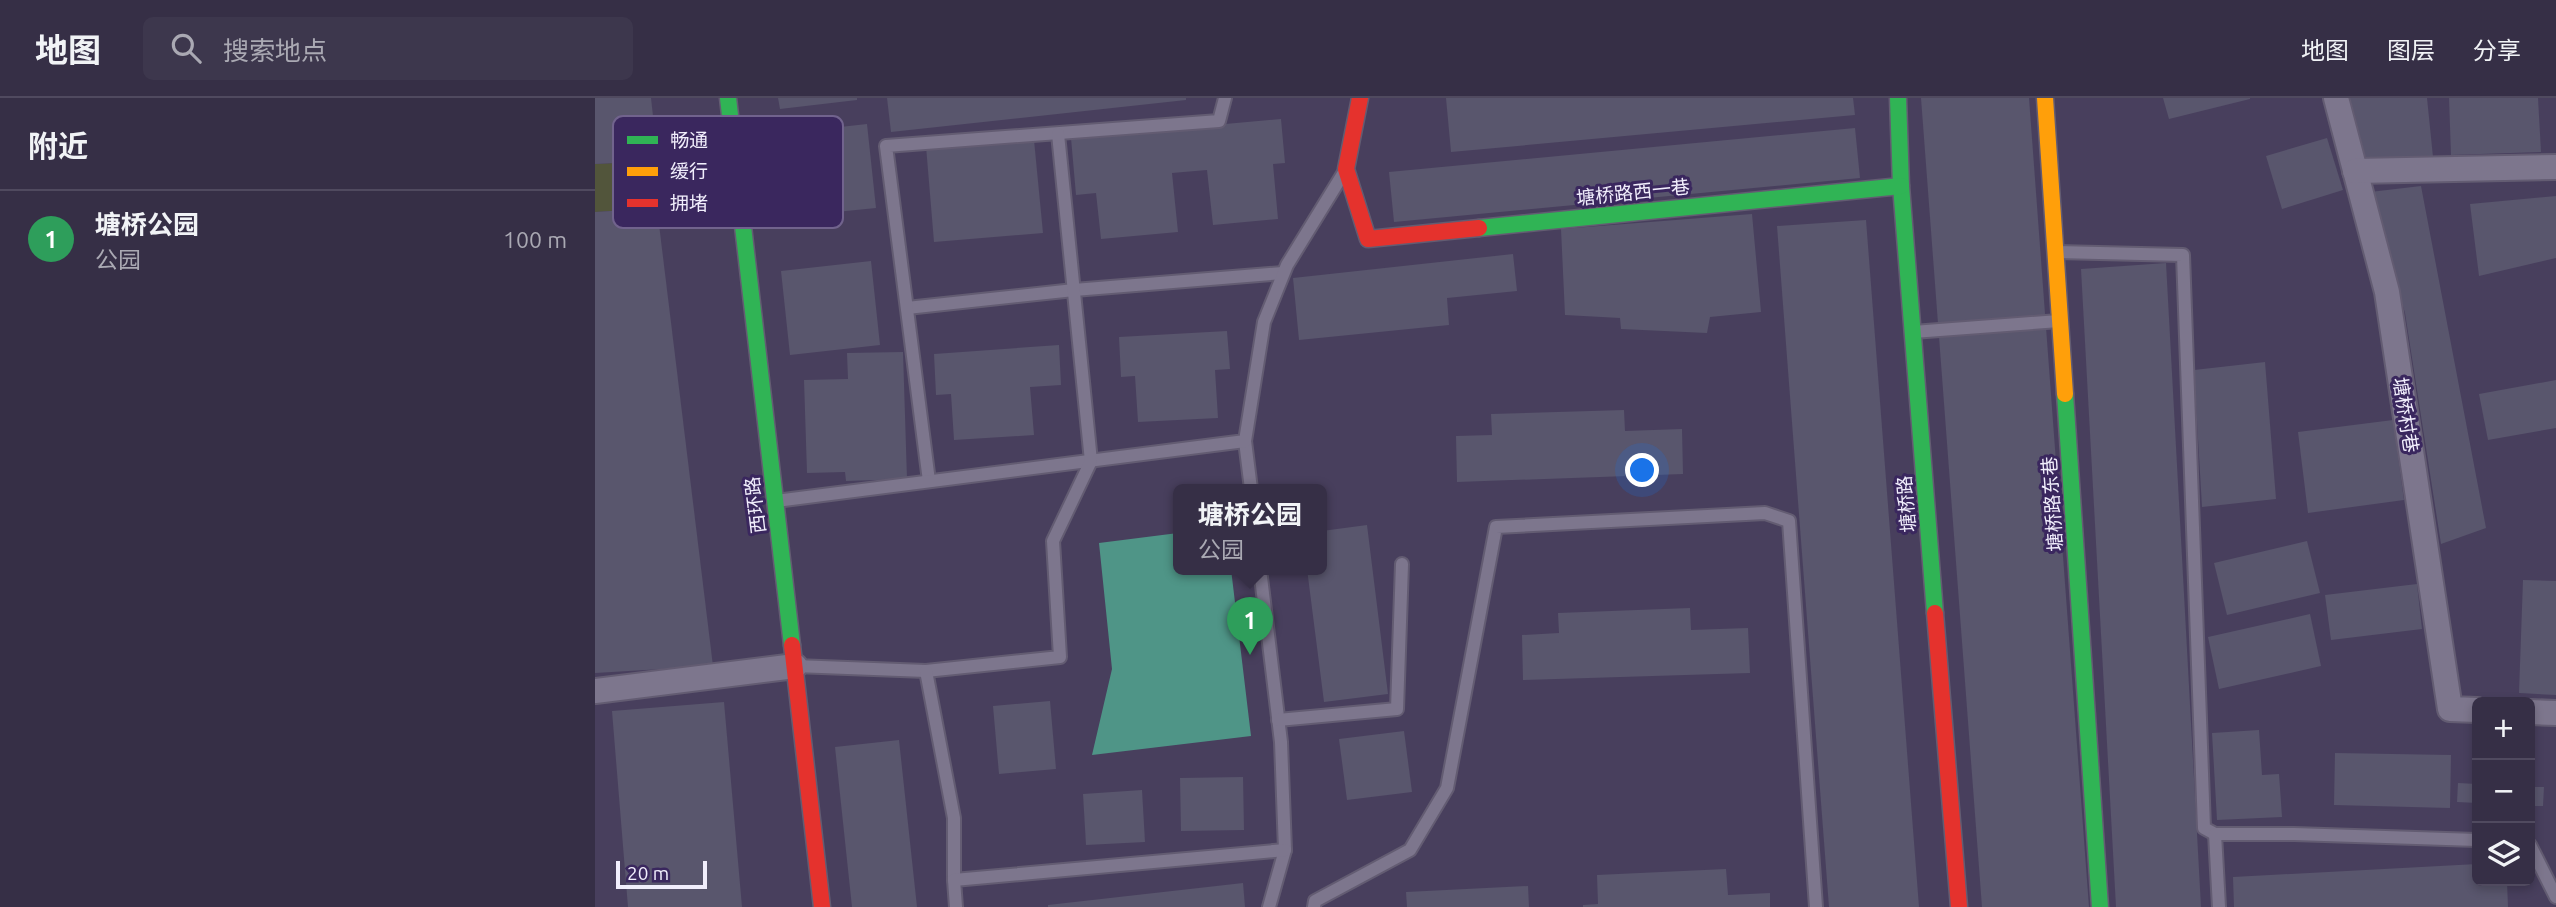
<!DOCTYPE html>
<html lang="zh">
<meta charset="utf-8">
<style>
body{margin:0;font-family:Ubuntu,"Noto Sans SC",sans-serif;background:#3d374d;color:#f1f3f6}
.controls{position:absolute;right:21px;bottom:21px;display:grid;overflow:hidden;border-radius:10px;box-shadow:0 4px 10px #0003}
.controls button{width:63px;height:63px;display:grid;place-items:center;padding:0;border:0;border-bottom:2px solid #504a5f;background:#362f46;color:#f1f3f6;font:35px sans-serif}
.scale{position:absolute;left:21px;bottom:18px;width:91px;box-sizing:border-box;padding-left:7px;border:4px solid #f1eefc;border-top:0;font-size:19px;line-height:24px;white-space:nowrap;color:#f1eefc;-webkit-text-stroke:5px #3a275e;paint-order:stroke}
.you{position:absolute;left:1048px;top:373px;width:24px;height:24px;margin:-18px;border:5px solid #fff;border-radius:50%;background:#1a73e8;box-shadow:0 0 0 10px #1a73e833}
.badge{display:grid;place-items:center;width:46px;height:46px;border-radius:50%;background:#d6ab8b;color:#fff;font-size:23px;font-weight:700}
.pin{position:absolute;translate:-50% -58px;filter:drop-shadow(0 2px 4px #0008)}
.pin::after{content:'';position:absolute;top:37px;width:24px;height:21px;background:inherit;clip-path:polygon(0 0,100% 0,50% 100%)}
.popup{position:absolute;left:578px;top:386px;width:154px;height:91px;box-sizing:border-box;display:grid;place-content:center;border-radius:10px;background:#362f46;filter:drop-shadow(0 2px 5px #0005);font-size:23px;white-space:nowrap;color:#aaa9b3}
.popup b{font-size:26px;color:#f1f3f6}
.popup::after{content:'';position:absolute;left:50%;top:100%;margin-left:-14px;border:14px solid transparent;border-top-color:#362f46}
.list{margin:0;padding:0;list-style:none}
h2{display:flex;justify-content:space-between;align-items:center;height:91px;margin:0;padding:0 28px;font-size:30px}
h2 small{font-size:23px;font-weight:400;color:#aaa9b3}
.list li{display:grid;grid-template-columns:46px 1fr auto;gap:21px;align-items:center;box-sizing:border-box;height:98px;padding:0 28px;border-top:2px solid #504a5f}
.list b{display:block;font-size:26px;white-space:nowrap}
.list p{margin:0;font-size:23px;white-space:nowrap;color:#aaa9b3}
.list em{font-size:23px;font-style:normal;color:#aaa9b3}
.icon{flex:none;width:38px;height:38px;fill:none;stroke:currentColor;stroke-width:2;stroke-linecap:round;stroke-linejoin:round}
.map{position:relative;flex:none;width:1961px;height:809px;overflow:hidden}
header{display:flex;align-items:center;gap:42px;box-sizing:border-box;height:98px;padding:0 35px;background:#362f46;border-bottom:2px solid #504a5f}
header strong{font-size:33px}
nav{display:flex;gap:38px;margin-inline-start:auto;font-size:24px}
.search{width:490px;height:63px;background:#3d374d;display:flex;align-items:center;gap:18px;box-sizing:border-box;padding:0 24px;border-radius:10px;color:#aaa9b3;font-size:26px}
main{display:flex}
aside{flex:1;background:#362f46}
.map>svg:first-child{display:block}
.green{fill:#52553b}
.water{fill:#4f9587}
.building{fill:#59566d}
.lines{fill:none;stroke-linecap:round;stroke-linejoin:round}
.lane-casing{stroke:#635c72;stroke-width:16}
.street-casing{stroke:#635c72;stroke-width:28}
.fast-casing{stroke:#635c72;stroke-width:19}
.slow-casing{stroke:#635c72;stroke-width:19}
.jam-casing{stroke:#635c72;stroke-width:19}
.lane{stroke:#7d768d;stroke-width:12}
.street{stroke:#7d768d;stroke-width:24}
.fast{stroke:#30b455;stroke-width:16}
.slow{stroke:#ff9f0a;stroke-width:16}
.jam{stroke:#e5322d;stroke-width:16}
.labels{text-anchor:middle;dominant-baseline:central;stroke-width:6;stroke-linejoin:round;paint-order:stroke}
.street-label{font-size:19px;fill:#f1eefc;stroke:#3a275e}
.key{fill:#3a275e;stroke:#71638d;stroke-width:2}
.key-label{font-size:19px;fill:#f1eefc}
</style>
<header>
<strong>地图</strong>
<div class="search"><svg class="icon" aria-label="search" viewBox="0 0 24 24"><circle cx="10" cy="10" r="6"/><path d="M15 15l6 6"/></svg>搜索地点</div>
<nav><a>地图</a><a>图层</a><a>分享</a></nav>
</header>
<main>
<aside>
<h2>附近<small></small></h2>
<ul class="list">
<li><span class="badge" style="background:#2e9e5b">1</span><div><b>塘桥公园</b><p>公园</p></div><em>100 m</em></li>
</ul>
</aside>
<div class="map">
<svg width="1961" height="809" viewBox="0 0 1961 809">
<rect width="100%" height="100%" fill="#483f5d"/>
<path class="green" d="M 63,63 L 62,110 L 0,114 L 0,66 Z"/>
<path class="water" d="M 583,435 L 583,471 L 636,471 L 656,638 L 497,657 L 517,571 L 504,445 Z"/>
<g class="building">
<path d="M 0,0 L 56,0 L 63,63 L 0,66 Z"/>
<path d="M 183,0 L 262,0 L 262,2 L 185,11 Z"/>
<path d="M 292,0 L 591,0 L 591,2 L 296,34 Z"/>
<path d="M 851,0 L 1258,0 L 1260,17 L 856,54 Z"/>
<path d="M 1326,0 L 1434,0 L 1494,809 L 1387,809 Z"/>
<path d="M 1568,0 L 1655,0 L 1655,1 L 1574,21 Z"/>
<path d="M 1755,0 L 1832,0 L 1838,59 L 1772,65 Z"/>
<path d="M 1854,0 L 1943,0 L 1946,54 L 1856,57 Z"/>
<path d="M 686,21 L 690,65 L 678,66 L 683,121 L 618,127 L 612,72 L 577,75 L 583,134 L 506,141 L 501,95 L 481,97 L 476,40 Z"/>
<path d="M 272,26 L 281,110 L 191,119 L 182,36 Z"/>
<path d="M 1260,30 L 1265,80 L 799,124 L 794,74 Z"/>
<path d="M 1732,40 L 1748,92 L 1687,111 L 1671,58 Z"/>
<path d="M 439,42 L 448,135 L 339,144 L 331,48 Z"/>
<path d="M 1826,88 L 1891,430 L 1846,446 L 1810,215 L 1775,94 Z"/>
<path d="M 1961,98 L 1961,160 L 1884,178 L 1875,106 Z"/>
<path d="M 62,110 L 118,568 L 0,575 L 0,114 Z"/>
<path d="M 1157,116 L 1166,214 L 1115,219 L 1112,235 L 1026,231 L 1025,220 L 970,217 L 966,131 Z"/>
<path d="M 1271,122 L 1324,809 L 1234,809 L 1182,128 Z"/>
<path d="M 918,156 L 922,193 L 852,200 L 854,227 L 704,242 L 698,180 Z"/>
<path d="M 276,163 L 285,247 L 195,257 L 186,173 Z"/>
<path d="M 1571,165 L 1606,809 L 1521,809 L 1486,171 Z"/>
<path d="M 632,233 L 635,271 L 620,272 L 623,320 L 543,324 L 540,278 L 526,279 L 524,239 Z"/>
<path d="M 464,247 L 466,287 L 435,289 L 439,337 L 359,342 L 356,296 L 341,297 L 339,256 Z"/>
<path d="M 308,254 L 312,381 L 251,383 L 250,374 L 212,375 L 209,282 L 253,281 L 252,255 Z"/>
<path d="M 1670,264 L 1681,401 L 1607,409 L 1599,272 Z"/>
<path d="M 1961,282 L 1961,330 L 1893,342 L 1884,296 Z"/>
<path d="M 1029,312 L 1030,333 L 1087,331 L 1088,376 L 862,384 L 861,338 L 897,337 L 896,316 Z"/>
<path d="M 1798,322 L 1809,402 L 1713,415 L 1703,334 Z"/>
<path d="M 772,427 L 793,596 L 729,604 L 712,471 L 727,471 L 727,433 Z"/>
<path d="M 1712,443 L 1725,495 L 1632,517 L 1619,465 Z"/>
<path d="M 1928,482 L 1961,483 L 1961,597 L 1924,595 Z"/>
<path d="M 1822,486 L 1827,531 L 1736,542 L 1730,497 Z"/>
<path d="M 1095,510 L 1096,532 L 1153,530 L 1155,575 L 928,582 L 927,537 L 964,535 L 963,515 Z"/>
<path d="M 1715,516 L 1726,568 L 1624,591 L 1613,539 Z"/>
<path d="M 455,603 L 461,671 L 404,676 L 398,608 Z"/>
<path d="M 129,604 L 147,809 L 33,809 L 17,613 Z"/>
<path d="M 1664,632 L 1667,677 L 1684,676 L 1687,719 L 1622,722 L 1617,635 Z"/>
<path d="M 809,633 L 817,694 L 752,702 L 744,641 Z"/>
<path d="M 304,642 L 322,809 L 257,809 L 240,649 Z"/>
<path d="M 1740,655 L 1856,657 L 1855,710 L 1739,707 Z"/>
<path d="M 648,679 L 649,732 L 586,733 L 585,680 Z"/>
<path d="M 1863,685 L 1882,686 L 1882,705 L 1862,704 Z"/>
<path d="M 1935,689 L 1949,689 L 1948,708 L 1935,708 Z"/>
<path d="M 547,692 L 550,744 L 491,747 L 488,696 Z"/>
<path d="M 1882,766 L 1882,783 L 1912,783 L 1913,809 L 1639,809 L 1638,779 Z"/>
<path d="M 1131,771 L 1133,797 L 1175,795 L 1175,809 L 988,809 L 988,807 L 1003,806 L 1002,777 Z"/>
<path d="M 648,785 L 650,809 L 453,809 L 453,807 Z"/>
<path d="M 933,788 L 934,809 L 812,809 L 811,794 Z"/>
</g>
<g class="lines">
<defs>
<g id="lane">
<path d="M 1462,154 L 1588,157 L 1609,730 L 1620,736"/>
<path d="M 312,210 L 479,192 L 688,175"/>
<path d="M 1318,234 L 1464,223"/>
<path d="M 650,343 L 656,391"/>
<path d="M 334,383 L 291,48 L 624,23 L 630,0"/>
<path d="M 181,403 L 650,343 L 669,224 L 692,167 L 748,76"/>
<path d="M 665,471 L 686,644 L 690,752 L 674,809"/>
<path d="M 200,568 L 331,573 L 465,559 L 458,443 L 496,363 L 463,36"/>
<path d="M 331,573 L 359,720 L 359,782"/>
<path d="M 683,622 L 802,611 L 807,466"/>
<path d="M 1935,747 L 1961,799"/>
<path d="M 361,809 L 359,782 L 690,752"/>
<path d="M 719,809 L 720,803 L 815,752 L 852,690 L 901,429 L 1170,415 L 1194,423 L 1221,809"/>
<path d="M 1624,809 L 1620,736 L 1699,736 L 1882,742"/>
</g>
<g id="street">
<path d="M 1741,0 L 1792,194 L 1855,611 L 1882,612"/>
<path d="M 1760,73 L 1961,69"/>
<path d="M 0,593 L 200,568"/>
<path d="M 1935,614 L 1961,615"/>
</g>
<g id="fast">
<path d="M 133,0 L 197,547"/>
<path d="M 1303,0 L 1306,88 L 1340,515"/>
<path d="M 884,130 L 1306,88"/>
<path d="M 1470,296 L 1505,809"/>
</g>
<path id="slow" d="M 1450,0 L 1470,296"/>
<g id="jam">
<path d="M 765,0 L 751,71 L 773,141 L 884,130"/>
<path d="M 1340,515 L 1364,809"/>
<path d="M 197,547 L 227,809"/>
</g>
</defs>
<use href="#lane" class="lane-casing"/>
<use href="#street" class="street-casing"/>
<use href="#fast" class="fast-casing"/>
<use href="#slow" class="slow-casing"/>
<use href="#jam" class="jam-casing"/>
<use href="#lane" class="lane"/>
<use href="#street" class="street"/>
<use href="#fast" class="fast"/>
<use href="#slow" class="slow"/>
<use href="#jam" class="jam"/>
</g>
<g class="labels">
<g class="street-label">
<text transform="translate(1038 94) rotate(-6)">塘桥路西一巷</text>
<text transform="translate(1811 317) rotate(81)">塘桥村巷</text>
<text transform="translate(1311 406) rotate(-95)">塘桥路</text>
<text transform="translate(1457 406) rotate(-94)">塘桥路东巷</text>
<text transform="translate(160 407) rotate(-97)">西环路</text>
</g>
</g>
<rect x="18" y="18" width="230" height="112" rx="10" class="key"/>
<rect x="32" y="38" width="31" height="8" fill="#30b455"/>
<rect x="32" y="69" width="31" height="9" fill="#ff9f0a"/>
<rect x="32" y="101" width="31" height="8" fill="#e5322d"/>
<g class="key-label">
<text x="75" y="49">畅通</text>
<text x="75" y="80">缓行</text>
<text x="75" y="112">拥堵</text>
</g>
</svg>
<div class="controls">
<button>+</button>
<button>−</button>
<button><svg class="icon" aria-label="layers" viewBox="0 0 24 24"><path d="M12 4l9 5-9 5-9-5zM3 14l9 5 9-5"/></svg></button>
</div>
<div class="scale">20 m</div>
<div class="you"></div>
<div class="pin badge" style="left:655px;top:557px;background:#2e9e5b">1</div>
<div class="popup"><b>塘桥公园</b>公园</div>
</div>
</main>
